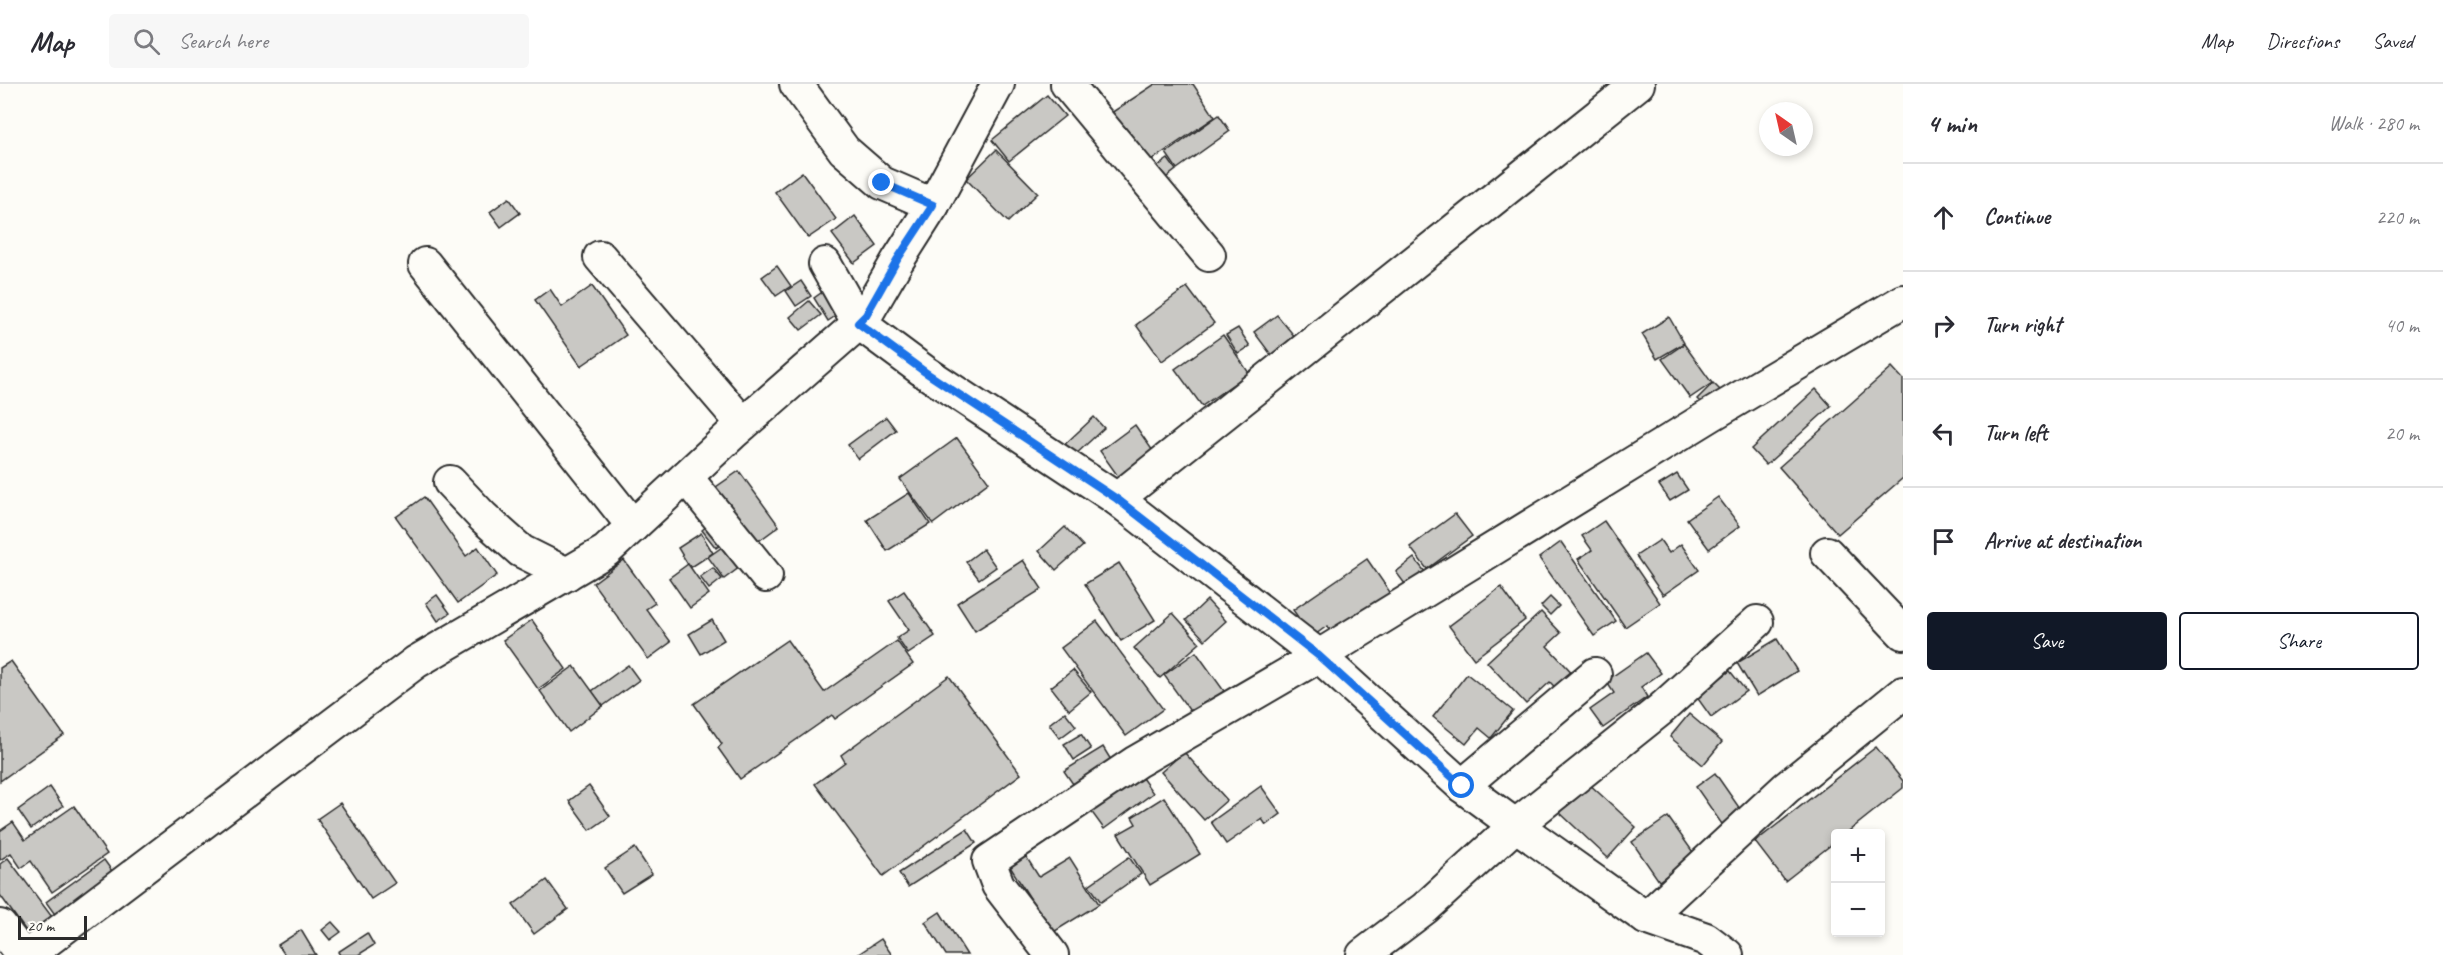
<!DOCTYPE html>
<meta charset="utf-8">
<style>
body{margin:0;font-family:Caveat,sans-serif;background:#f7f7f7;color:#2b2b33}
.controls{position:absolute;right:18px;bottom:18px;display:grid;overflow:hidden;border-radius:6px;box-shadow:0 3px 9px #0003}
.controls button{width:54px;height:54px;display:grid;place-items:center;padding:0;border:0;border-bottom:2px solid #e1e1e2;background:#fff;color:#2b2b33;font:30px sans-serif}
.compass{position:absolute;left:1759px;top:18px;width:54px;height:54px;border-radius:50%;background:#fff;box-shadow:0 3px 9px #0003;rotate:326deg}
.scale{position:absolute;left:18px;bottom:15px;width:69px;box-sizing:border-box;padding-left:6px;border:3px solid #2b2b2b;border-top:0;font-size:16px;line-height:21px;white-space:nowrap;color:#2b2b2b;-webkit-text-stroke:4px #fdfcf7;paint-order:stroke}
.stop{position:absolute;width:18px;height:18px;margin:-14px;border:4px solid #1a73e8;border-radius:50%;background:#fff}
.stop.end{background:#1a73e8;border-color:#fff;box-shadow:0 2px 6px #0008}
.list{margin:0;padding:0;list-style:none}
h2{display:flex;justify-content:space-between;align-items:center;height:78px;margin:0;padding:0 24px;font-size:26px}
h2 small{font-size:20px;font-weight:400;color:#7c7c81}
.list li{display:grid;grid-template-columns:39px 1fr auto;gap:18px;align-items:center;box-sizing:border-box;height:108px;padding:0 24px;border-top:2px solid #e1e1e2}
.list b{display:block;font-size:22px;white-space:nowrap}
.list em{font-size:20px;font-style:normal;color:#7c7c81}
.actions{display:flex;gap:12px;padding:18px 24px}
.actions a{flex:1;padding:14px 0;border:2px solid #111827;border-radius:6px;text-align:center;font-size:21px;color:#111827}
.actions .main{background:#111827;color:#fff}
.icon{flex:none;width:33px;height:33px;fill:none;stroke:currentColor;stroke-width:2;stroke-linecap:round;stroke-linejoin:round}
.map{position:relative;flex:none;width:1903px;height:871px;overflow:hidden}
header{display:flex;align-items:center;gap:36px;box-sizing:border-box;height:84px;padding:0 30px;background:#fff;border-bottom:2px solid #e1e1e2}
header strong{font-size:28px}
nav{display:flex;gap:33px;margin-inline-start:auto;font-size:21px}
.search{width:420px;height:54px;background:#f7f7f7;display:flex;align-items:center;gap:15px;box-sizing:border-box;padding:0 21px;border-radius:6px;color:#7c7c81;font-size:22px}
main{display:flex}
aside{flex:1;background:#fff}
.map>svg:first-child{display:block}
.building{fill:#c9c8c4;stroke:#2b2b2b;stroke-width:1.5}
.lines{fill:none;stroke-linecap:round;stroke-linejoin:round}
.minor-casing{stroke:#2b2b2b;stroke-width:36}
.minor{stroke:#fdfcf7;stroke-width:32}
.route{stroke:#1a73e8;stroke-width:8}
</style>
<header>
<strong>Map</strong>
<div class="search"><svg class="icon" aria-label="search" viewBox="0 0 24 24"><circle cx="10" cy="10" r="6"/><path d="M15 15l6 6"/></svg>Search here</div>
<nav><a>Map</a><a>Directions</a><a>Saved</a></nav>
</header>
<main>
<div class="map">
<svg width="1903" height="871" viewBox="0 0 1903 871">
<rect width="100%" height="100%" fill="#fdfcf7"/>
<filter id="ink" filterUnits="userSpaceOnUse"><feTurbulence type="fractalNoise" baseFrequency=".0167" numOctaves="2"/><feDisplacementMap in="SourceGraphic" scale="12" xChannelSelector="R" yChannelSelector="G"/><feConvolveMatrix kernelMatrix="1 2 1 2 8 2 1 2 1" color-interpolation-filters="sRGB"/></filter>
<g filter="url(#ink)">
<g class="building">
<path d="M 1155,0 L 1193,0 L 1215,33 L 1146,80 L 1111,29 Z"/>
<path d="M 1047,11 L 1065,32 L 1009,77 L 992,56 Z"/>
<path d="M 1219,31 L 1230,47 L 1177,85 L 1166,69 Z"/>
<path d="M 996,66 L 1038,109 L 1008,138 L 966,95 Z"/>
<path d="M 1168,75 L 1176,86 L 1163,96 L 1154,85 Z"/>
<path d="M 802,88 L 836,135 L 808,154 L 775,108 Z"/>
<path d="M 509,114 L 520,129 L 501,143 L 490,128 Z"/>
<path d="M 855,132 L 877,162 L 854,179 L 832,150 Z"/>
<path d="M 777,182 L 791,202 L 776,212 L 762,193 Z"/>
<path d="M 801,197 L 811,212 L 796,222 L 786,207 Z"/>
<path d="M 592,202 L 626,251 L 581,282 L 535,216 L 550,205 L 562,223 Z"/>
<path d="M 1187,203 L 1214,239 L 1162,277 L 1136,241 Z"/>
<path d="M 828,204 L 843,227 L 828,237 L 814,214 Z"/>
<path d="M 809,217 L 821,231 L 801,246 L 790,233 Z"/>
<path d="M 1277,231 L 1296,254 L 1272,272 L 1254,248 Z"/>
<path d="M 1669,233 L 1684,259 L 1657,275 L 1642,250 Z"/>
<path d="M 1238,244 L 1250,262 L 1238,270 L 1226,251 Z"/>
<path d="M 1223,251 L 1249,289 L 1202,322 L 1175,285 Z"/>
<path d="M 1684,260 L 1712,299 L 1690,314 L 1662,275 Z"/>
<path d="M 1892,283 L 1903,295 L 1903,394 L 1838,450 L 1779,383 Z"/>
<path d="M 1713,299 L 1721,307 L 1705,323 L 1697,315 Z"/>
<path d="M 1816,305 L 1831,322 L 1766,381 L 1751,365 Z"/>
<path d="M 886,333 L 896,346 L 858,375 L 848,361 Z"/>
<path d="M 1094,333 L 1104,344 L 1073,373 L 1063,362 Z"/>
<path d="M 1135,341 L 1155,370 L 1120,395 L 1100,367 Z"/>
<path d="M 957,354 L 989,398 L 933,440 L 900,395 Z"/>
<path d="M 739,387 L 779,442 L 756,459 L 716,403 Z"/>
<path d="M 1677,390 L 1688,406 L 1670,417 L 1659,401 Z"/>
<path d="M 909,409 L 930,440 L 887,467 L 867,436 Z"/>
<path d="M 424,413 L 466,472 L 478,463 L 497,491 L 458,519 L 396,433 Z"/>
<path d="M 1718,413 L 1740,442 L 1709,465 L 1687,435 Z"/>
<path d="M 1455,430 L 1472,452 L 1427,485 L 1410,463 Z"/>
<path d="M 715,435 L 730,454 L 716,464 L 702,446 Z"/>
<path d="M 1604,437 L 1660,519 L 1625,543 L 1578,475 L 1592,466 L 1582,452 Z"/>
<path d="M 1065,443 L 1083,462 L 1056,486 L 1039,467 Z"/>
<path d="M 701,449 L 713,469 L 690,484 L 678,464 Z"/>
<path d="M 1660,456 L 1669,469 L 1681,460 L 1699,486 L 1663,511 L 1636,472 Z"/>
<path d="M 1561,458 L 1616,537 L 1594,552 L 1539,474 Z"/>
<path d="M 725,461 L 740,483 L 724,495 L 708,473 Z"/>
<path d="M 983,465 L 996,483 L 979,495 L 966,478 Z"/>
<path d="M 1414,474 L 1426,489 L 1408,504 L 1396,488 Z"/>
<path d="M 1367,475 L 1392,511 L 1334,551 L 1327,542 L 1312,553 L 1293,526 Z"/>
<path d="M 624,476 L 655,519 L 646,525 L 671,558 L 648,575 L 593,499 Z"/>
<path d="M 1023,476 L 1042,505 L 975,547 L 957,519 Z"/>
<path d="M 1119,479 L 1155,536 L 1121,557 L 1085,500 Z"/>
<path d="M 688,480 L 709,510 L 690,524 L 669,494 Z"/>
<path d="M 713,484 L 722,495 L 709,505 L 700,493 Z"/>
<path d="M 1501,503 L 1525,536 L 1474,575 L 1449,542 Z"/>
<path d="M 904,507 L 935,552 L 908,570 L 897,554 L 909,546 L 889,517 Z"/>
<path d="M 437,511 L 450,529 L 438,537 L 426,519 Z"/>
<path d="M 1550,513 L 1559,522 L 1550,531 L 1541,522 Z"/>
<path d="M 1207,516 L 1226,537 L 1205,556 L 1186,536 Z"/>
<path d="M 1541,528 L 1561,549 L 1547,562 L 1581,598 L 1564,613 L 1550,598 L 1526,620 L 1487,578 Z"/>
<path d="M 1173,529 L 1200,559 L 1160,594 L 1134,564 Z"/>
<path d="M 532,536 L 566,585 L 538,605 L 503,556 Z"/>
<path d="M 712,536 L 724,556 L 701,570 L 689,550 Z"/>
<path d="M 1097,537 L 1163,625 L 1126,652 L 1061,564 Z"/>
<path d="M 1777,555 L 1797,587 L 1757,612 L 1737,579 Z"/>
<path d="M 787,556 L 824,608 L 897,557 L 913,580 L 835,635 L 832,631 L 740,695 L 718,664 L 722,660 L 694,620 Z"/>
<path d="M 1196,568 L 1224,607 L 1192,630 L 1164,591 Z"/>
<path d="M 1646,569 L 1661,589 L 1641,603 L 1647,613 L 1603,644 L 1590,626 L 1614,609 L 1606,597 Z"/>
<path d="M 11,577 L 64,651 L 0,697 L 0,584 Z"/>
<path d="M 628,581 L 639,596 L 603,622 L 592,607 Z"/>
<path d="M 574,582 L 603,622 L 569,648 L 540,607 Z"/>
<path d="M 1073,586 L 1091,608 L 1069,626 L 1051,603 Z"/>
<path d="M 1730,587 L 1746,607 L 1711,633 L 1696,612 Z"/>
<path d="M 1467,590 L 1513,627 L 1491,654 L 1479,644 L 1466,660 L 1433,633 Z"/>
<path d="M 949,592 L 1021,690 L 883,792 L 815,700 L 845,678 L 841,671 Z"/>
<path d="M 1065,628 L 1076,642 L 1060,654 L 1049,640 Z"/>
<path d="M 1689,630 L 1722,658 L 1703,681 L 1670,653 Z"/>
<path d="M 1081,650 L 1091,665 L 1074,676 L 1064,660 Z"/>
<path d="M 1103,663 L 1111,676 L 1073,700 L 1064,687 Z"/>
<path d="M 1876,663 L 1903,697 L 1903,704 L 1845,750 L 1836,750 L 1836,757 L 1785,797 L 1755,758 Z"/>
<path d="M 1184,668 L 1227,716 L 1204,736 L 1161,688 Z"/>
<path d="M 1137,687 L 1153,709 L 1104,745 L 1088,723 Z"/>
<path d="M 1715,689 L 1745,732 L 1726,746 L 1696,703 Z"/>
<path d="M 1587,698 L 1636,743 L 1608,774 L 1559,728 Z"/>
<path d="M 589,702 L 610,732 L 590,746 L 569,717 Z"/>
<path d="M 1261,702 L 1281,730 L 1266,741 L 1262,735 L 1226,760 L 1211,738 Z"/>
<path d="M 50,703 L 63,722 L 31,745 L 18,726 Z"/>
<path d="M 1164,713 L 1200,770 L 1150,801 L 1118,750 L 1136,740 L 1132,733 Z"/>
<path d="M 340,719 L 395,799 L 371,815 L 317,735 Z"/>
<path d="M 74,722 L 107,770 L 52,808 L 31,777 L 21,784 L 11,769 L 0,776 L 0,747 L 13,738 L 25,756 Z"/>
<path d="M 1668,733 L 1695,771 L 1659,797 L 1632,758 Z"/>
<path d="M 967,745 L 976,759 L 908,803 L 899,789 Z"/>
<path d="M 635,764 L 652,790 L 622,809 L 605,784 Z"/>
<path d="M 1025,771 L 1039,793 L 1070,774 L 1099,820 L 1052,849 L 1009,781 Z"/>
<path d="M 1129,773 L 1141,790 L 1101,818 L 1089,801 Z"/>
<path d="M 8,774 L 55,837 L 31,854 L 0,811 L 0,780 Z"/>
<path d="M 104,776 L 117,794 L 59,836 L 46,818 Z"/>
<path d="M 547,796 L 568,825 L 534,850 L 513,821 Z"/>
<path d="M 940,828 L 967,871 L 946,871 L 925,838 Z"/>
<path d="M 332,838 L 341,848 L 330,856 L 322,846 Z"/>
<path d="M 301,846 L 316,871 L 285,871 L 278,861 Z"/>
<path d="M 367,849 L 374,861 L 358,871 L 340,871 L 338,868 Z"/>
<path d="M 881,855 L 892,871 L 857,871 Z"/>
</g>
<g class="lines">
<defs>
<g id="minor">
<path d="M 796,0 L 844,66 L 882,99 L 933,121"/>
<path d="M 998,0 L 933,121 L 898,176 L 866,231 L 859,239 L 925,288 L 1117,415 L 1319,572 L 1462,702 L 1504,733 L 1646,834 L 1706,855 L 1727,871"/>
<path d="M 1067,0 L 1209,171"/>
<path d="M 600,173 L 743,340"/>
<path d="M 425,180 L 633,442"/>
<path d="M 825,180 L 851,226 L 866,231"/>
<path d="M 686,393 L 766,492"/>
<path d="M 450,398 L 483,433 L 521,467 L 567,490"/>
<path d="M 1117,415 L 1638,0"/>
<path d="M 1827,469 L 1903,549"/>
<path d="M 1462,702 L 1595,590"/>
<path d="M 1646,834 L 1786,704 L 1903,609"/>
<path d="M 0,842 L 22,871"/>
<path d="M 28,871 L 416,578 L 606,467 L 732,350 L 859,239"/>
<path d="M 1052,871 L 998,801 L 989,777 L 1136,678 L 1319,572 L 1711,331 L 1903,217"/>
<path d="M 1363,871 L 1425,824 L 1516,741 L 1660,626 L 1757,538"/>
</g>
</defs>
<use href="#minor" class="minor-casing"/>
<use href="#minor" class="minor"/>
</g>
</g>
<g class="lines" filter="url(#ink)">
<path class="route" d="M 882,99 L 933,121 L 897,176 L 866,231 L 858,239 L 925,288 L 1117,415 L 1319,572 L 1462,702"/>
</g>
</svg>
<div class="controls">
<button>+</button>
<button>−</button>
</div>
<svg class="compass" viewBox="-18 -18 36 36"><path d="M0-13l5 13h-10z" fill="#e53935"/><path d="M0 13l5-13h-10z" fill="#7c7c81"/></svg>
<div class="scale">20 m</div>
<div class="stop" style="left:1462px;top:702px"></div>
<div class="stop end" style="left:882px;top:99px"></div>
</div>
<aside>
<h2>4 min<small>Walk · 280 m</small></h2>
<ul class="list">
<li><svg class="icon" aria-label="ahead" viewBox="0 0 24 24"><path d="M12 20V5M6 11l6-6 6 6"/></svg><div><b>Continue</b></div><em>220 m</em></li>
<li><svg class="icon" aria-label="right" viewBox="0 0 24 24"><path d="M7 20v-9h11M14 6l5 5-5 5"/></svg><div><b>Turn right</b></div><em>40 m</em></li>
<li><svg class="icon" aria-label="left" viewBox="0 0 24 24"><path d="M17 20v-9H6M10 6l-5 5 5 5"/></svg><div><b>Turn left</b></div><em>20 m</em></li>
<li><svg class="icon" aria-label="arrive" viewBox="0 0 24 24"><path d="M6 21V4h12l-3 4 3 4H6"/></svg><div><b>Arrive at destination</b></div></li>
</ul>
<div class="actions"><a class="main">Save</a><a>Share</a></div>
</aside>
</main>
